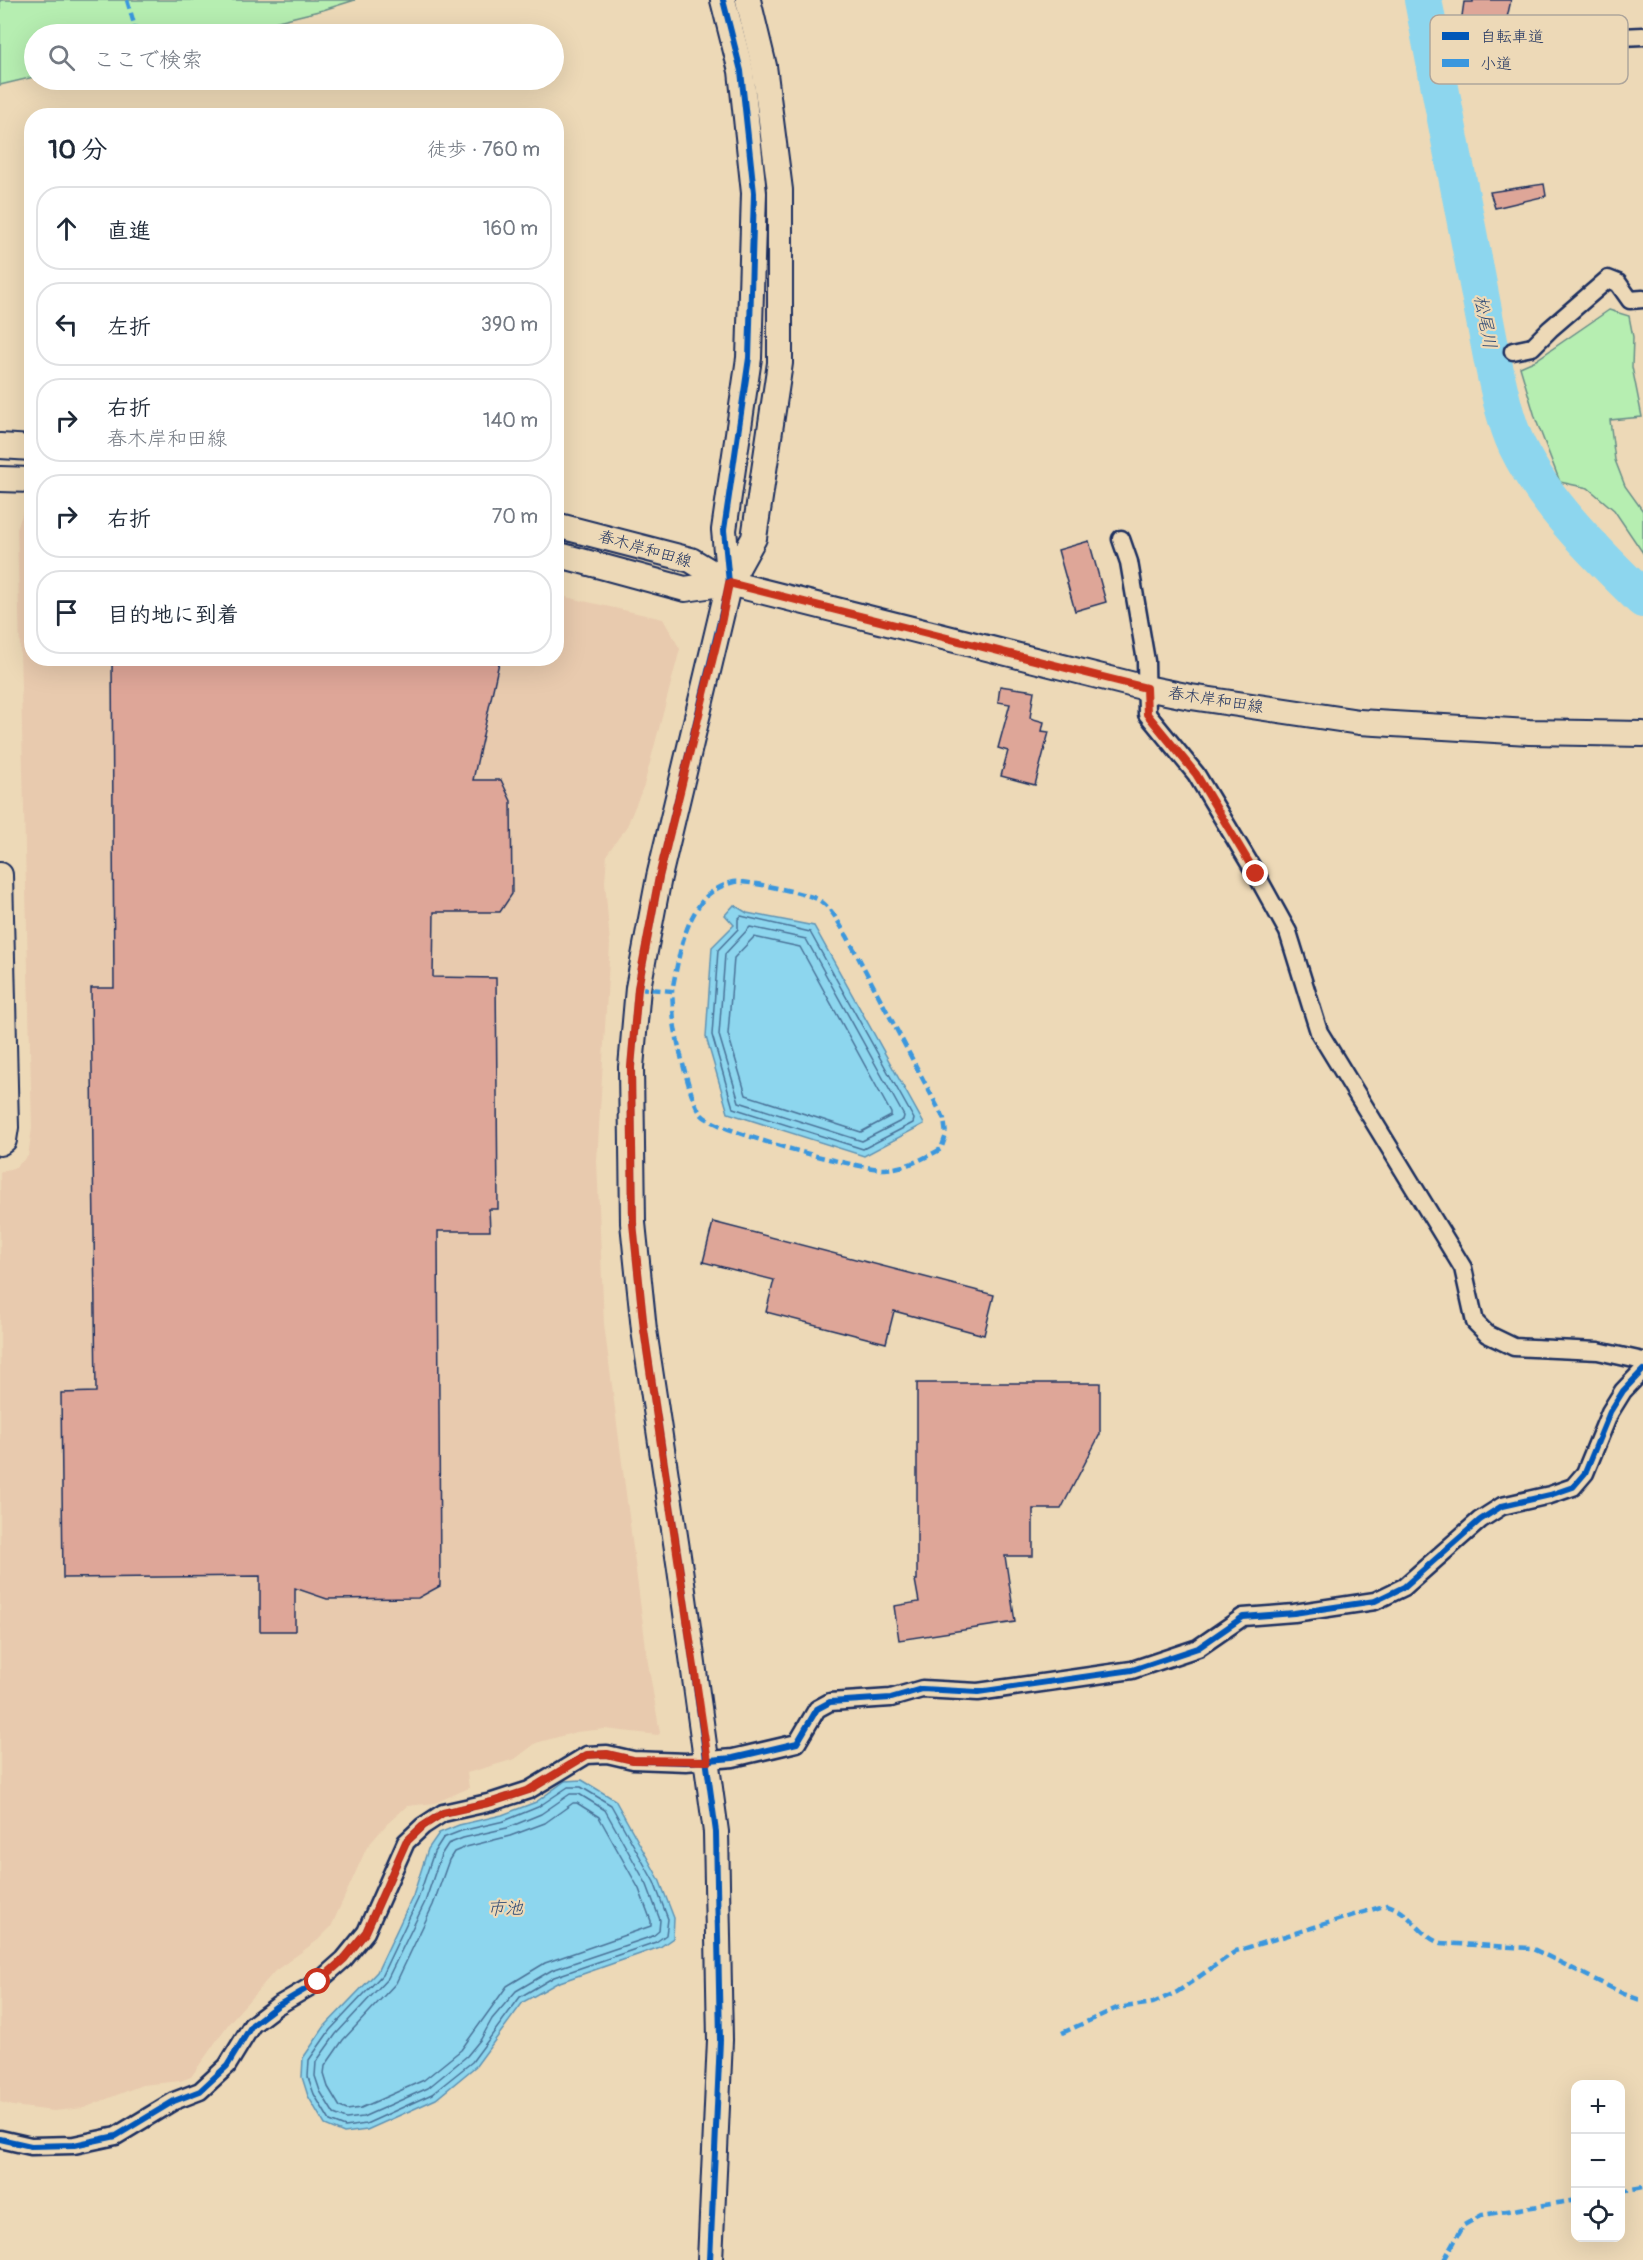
<!DOCTYPE html>
<html lang="ja">
<meta charset="utf-8">
<style>
body{margin:0;font-family:Pangolin,"Klee One",sans-serif;background:#f6f6f7;color:#1f2937}
.controls{position:absolute;right:18px;bottom:18px;display:grid;overflow:hidden;border-radius:12px;box-shadow:0 6px 24px #0002}
.controls button{width:54px;height:54px;display:grid;place-items:center;padding:0;border:0;border-bottom:2px solid #e0e1e3;background:#fff;color:#1f2937;font:30px sans-serif}
.stop{position:absolute;width:18px;height:18px;margin:-14px;border:4px solid #c8321e;border-radius:50%;background:#fff}
.stop.end{background:#c8321e;border-color:#fff;box-shadow:0 2px 6px #0008}
.list{margin:0;padding:0;list-style:none}
h2{display:flex;justify-content:space-between;align-items:center;height:78px;margin:0;padding:0 24px;font-size:26px}
h2 small{font-size:20px;font-weight:400;color:#747a83}
.list li{display:grid;grid-template-columns:39px 1fr auto;gap:18px;align-items:center;box-sizing:border-box;height:84px;margin:0 12px 12px;padding:0 12px;border:2px solid #e0e1e3;border-radius:24px}
.list b{display:block;font-size:22px;white-space:nowrap}
.list p{margin:0;font-size:20px;white-space:nowrap;color:#747a83}
.list em{font-size:20px;font-style:normal;color:#747a83}
.icon{flex:none;width:33px;height:33px;fill:none;stroke:currentColor;stroke-width:2;stroke-linecap:round;stroke-linejoin:round}
.map{position:relative;flex:none;width:1643px;height:2260px;overflow:hidden}
.search{position:absolute;background:#fff;box-shadow:0 6px 24px #0002;left:24px;top:24px;width:540px;height:66px;display:flex;align-items:center;gap:15px;box-sizing:border-box;padding:0 21px;border-radius:33px;color:#747a83;font-size:22px}
.panel{position:absolute;background:#fff;box-shadow:0 6px 24px #0002;left:24px;top:108px;width:540px;height:558px;border-radius:24px}
.map>svg:first-child{display:block}
.built{fill:#e8caae}
.green{fill:#b6eeb1;stroke:#688e88;stroke-width:1.5}
.water{fill:#8dd6ee;stroke:#5f93b4;stroke-width:1.5}
.lines{fill:none;stroke-linecap:round;stroke-linejoin:round}
.shore{stroke:#497298;stroke-width:1.5}
.river{stroke:#8dd6ee;stroke-width:38}
.building{fill:#dea698;stroke:#1b2f5e;stroke-width:1.5}
.street-casing{stroke:#1b2f5e;stroke-width:21}
.secondary-casing{stroke:#1b2f5e;stroke-width:28}
.street{stroke:#edd9b7;stroke-width:16}
.secondary{stroke:#edd9b7;stroke-width:24}
.quiet{stroke:#3a97de;stroke-width:4.5;stroke-dasharray:9 4.5;stroke-linecap:butt}
.cycleway-casing{stroke:#edd9b7;stroke-width:10}
.cycleway{stroke:#0057b8;stroke-width:6}
.route{stroke:#c8321e;stroke-width:8}
.labels{text-anchor:middle;dominant-baseline:central;stroke-width:4.5;stroke-linejoin:round;paint-order:stroke}
.street-label{font-size:16px;fill:#1b2f5e;stroke:#edd9b7}
.water-label{font-size:18px;font-style:italic;fill:#2c4874;stroke:#edd9b7}
.key{fill:#edd9b7;stroke:#aea69c;stroke-width:1.5}
.key-label{font-size:16px;fill:#1b2f5e}
</style>
<div class="map">
<svg width="1643" height="2260" viewBox="0 0 1643 2260">
<rect width="100%" height="100%" fill="#edd9b7"/>
<filter id="ink" filterUnits="userSpaceOnUse"><feTurbulence type="fractalNoise" baseFrequency=".0167" numOctaves="2"/><feDisplacementMap in="SourceGraphic" scale="12" xChannelSelector="R" yChannelSelector="G"/><feConvolveMatrix kernelMatrix="1 2 1 2 8 2 1 2 1" color-interpolation-filters="sRGB"/></filter>
<g filter="url(#ink)">
<path class="built" d="M 23,512 L 31,512 L 32,658 L 556,658 L 557,595 L 663,619 L 680,649 L 644,785 L 627,826 L 607,854 L 605,882 L 610,944 L 597,1161 L 604,1324 L 648,1663 L 660,1733 L 658,1735 L 605,1729 L 576,1732 L 536,1743 L 515,1759 L 467,1773 L 469,1788 L 435,1803 L 407,1806 L 387,1824 L 367,1847 L 331,1927 L 318,1940 L 275,1971 L 229,2023 L 191,2077 L 180,2081 L 142,2085 L 84,2108 L 54,2111 L 13,2106 L 0,2102 L 0,1172 L 16,1167 L 28,1156 L 32,1128 L 17,529 Z"/>
<g class="green">
<path d="M 0,0 L 355,0 L 323,10 L 224,34 L 34,34 L 34,77 L 0,85 Z"/>
<path d="M 1609,310 L 1629,316 L 1633,337 L 1632,367 L 1642,417 L 1610,420 L 1615,460 L 1625,486 L 1643,511 L 1643,553 L 1614,510 L 1588,488 L 1560,482 L 1536,420 L 1520,367 L 1536,360 Z"/>
</g>
<g class="water">
<path d="M 734,905 L 747,913 L 814,926 L 924,1124 L 864,1156 L 728,1113 L 706,1037 L 712,947 L 734,925 L 725,915 Z"/>
<path d="M 582,1780 L 615,1800 L 659,1879 L 674,1918 L 673,1938 L 660,1947 L 557,1983 L 523,2002 L 476,2066 L 436,2099 L 367,2130 L 344,2133 L 325,2125 L 308,2096 L 302,2077 L 303,2058 L 325,2026 L 377,1972 L 413,1896 L 428,1849 L 439,1833 L 459,1825 L 502,1815 L 536,1802 L 565,1781 Z"/>
</g>
<g class="lines">
<g class="shore">
<path d="M 741,916 L 810,932 L 914,1119 L 913,1123 L 863,1149 L 733,1108 L 712,1035 L 718,950 L 738,929 L 738,919 Z"/>
<path d="M 750,927 L 806,939 L 904,1116 L 903,1120 L 862,1141 L 739,1102 L 719,1035 L 725,954 Z"/>
<path d="M 754,937 L 800,947 L 891,1113 L 891,1116 L 861,1132 L 746,1095 L 728,1034 L 734,958 Z"/>
<path d="M 568,1787 L 581,1787 L 611,1805 L 654,1882 L 668,1919 L 666,1935 L 656,1942 L 554,1977 L 520,1997 L 472,2062 L 432,2094 L 366,2124 L 345,2127 L 330,2121 L 314,2094 L 308,2077 L 309,2060 L 330,2030 L 382,1975 L 418,1899 L 434,1852 L 443,1838 L 461,1831 L 504,1821 L 538,1807 Z"/>
<path d="M 570,1794 L 579,1794 L 605,1810 L 647,1885 L 660,1920 L 659,1931 L 653,1936 L 552,1970 L 516,1991 L 492,2019 L 481,2039 L 467,2056 L 428,2088 L 363,2117 L 346,2119 L 334,2114 L 320,2091 L 315,2076 L 316,2062 L 336,2034 L 388,1978 L 425,1902 L 441,1855 L 448,1844 L 463,1838 L 507,1828 L 541,1814 Z"/>
<path d="M 573,1803 L 577,1803 L 599,1817 L 639,1889 L 651,1921 L 651,1926 L 545,1963 L 507,1986 L 461,2050 L 424,2080 L 361,2108 L 347,2110 L 340,2107 L 328,2087 L 324,2074 L 325,2066 L 343,2040 L 396,1983 L 433,1905 L 449,1860 L 454,1852 L 466,1847 L 510,1836 L 545,1823 Z"/>
</g>
<path class="river" d="M 1423,0 L 1493,362 C 1499,390 1505,420 1517,446 C 1545,504 1598,555 1643,599"/>
</g>
<g class="building">
<path d="M 1473,0 L 1511,0 L 1500,49 L 1465,42 L 1468,24 L 1461,23 L 1464,2 L 1473,2 Z"/>
<path d="M 1544,184 L 1546,196 L 1495,208 L 1490,192 Z"/>
<path d="M 1089,541 L 1106,602 L 1075,611 L 1058,550 Z"/>
<path d="M 112,658 L 500,658 L 473,780 L 501,780 L 511,801 L 512,894 L 500,912 L 434,912 L 433,977 L 496,978 L 498,1209 L 489,1209 L 490,1231 L 438,1231 L 440,1586 L 418,1598 L 327,1599 L 295,1588 L 295,1631 L 260,1631 L 260,1576 L 63,1578 L 61,1393 L 96,1392 L 91,988 L 114,988 Z"/>
<path d="M 1000,686 L 1034,691 L 1030,718 L 1044,722 L 1042,731 L 1049,732 L 1035,785 L 1001,776 L 1008,751 L 998,748 L 1010,704 L 998,702 Z"/>
<path d="M 713,1222 L 994,1295 L 984,1335 L 894,1311 L 886,1343 L 766,1312 L 774,1280 L 703,1262 Z"/>
<path d="M 917,1383 L 1100,1383 L 1100,1434 L 1061,1509 L 1033,1509 L 1033,1556 L 1005,1556 L 1015,1622 L 899,1640 L 894,1606 L 919,1602 L 915,1580 L 917,1580 Z"/>
</g>
<g class="lines">
<defs>
<g id="street">
<path d="M 1512,42 L 1643,36"/>
<path d="M 1513,351 L 1532,347 L 1550,329 L 1608,279 L 1618,283 L 1630,300 L 1643,299"/>
<path d="M 1121,539 L 1129,562 L 1146,661 L 1147,714 L 1196,774 L 1256,874 L 1288,932 L 1319,1032 L 1463,1268 L 1475,1322 L 1487,1334 L 1514,1347 L 1598,1351 L 1643,1361"/>
<path d="M 0,2139 L 31,2146 L 74,2145 L 116,2136 L 174,2101 L 200,2091 L 227,2066 L 252,2025 L 277,2006 L 318,1982 L 344,1959 L 366,1932 L 406,1842 L 423,1826 L 443,1813 L 492,1802 L 529,1790 L 587,1755 L 607,1754 L 633,1760 L 686,1762 L 733,1758 L 797,1743 L 817,1709 L 830,1702 L 891,1698 L 922,1689 L 978,1692 L 1132,1670 L 1198,1648 L 1243,1617 L 1294,1613 L 1375,1601 L 1404,1587 L 1480,1520 L 1502,1506 L 1550,1495 L 1573,1487 L 1585,1473 L 1610,1412 L 1623,1391 L 1643,1370"/>
</g>
<g id="secondary">
<path d="M 0,446 L 32,448"/>
<path d="M 0,479 L 32,480"/>
<path d="M 556,525 L 691,560 L 729,583 L 1146,688 L 1191,697 L 1359,722 L 1529,732 L 1643,734"/>
<path d="M 556,554 L 685,589 L 729,583"/>
<path d="M 729,583 L 754,538 L 780,363 L 780,190 L 764,66 L 748,0"/>
<path d="M 0,875 L 6,1127 L 4,1140 L 0,1143"/>
<path d="M 710,2260 L 720,2040 L 716,1832 L 680,1569 L 644,1330 L 633,1223 L 631,1067 L 638,988 L 659,877 L 729,583 L 724,530 L 749,358 L 754,193 L 741,71 L 723,0"/>
</g>
</defs>
<use href="#street" class="street-casing"/>
<use href="#secondary" class="secondary-casing"/>
<use href="#street" class="street"/>
<use href="#secondary" class="secondary"/>
<g class="quiet">
<path d="M 127,0 L 137,34"/>
<path d="M 638,988 L 672,991 C 678,962 682,929 700,904 C 707,893 721,885 734,882 C 745,880 810,894 819,900 C 832,908 839,924 847,936 L 944,1119 L 946,1135 L 941,1149 C 923,1159 906,1168 885,1169 C 860,1170 717,1132 702,1115 C 691,1104 678,1045 675,1028 C 673,1016 673,1003 672,991"/>
<path d="M 1062,2033 L 1117,2008 L 1153,2003 L 1177,1992 L 1236,1951 L 1387,1905 C 1412,1912 1417,1934 1440,1943 L 1531,1948 L 1624,1994 L 1643,2001"/>
<path d="M 1620,2191 L 1643,2187"/>
<path d="M 1444,2260 L 1464,2225 L 1482,2215 L 1576,2200"/>
</g>
<defs>
<g id="cycleway">
<path d="M 0,2139 L 31,2146 L 74,2145 L 116,2136 L 174,2101 L 200,2091 L 227,2066 L 252,2025 L 277,2006 L 318,1982 L 344,1959 L 366,1932 L 406,1842 L 423,1826 L 443,1813 L 492,1802 L 529,1790 L 587,1755 L 607,1754 L 633,1760 L 686,1762 L 733,1758 L 797,1743 L 817,1709 L 830,1702 L 891,1698 L 922,1689 L 978,1692 L 1132,1670 L 1198,1648 L 1243,1617 L 1294,1613 L 1375,1601 L 1404,1587 L 1480,1520 L 1502,1506 L 1550,1495 L 1573,1487 L 1585,1473 L 1610,1412 L 1623,1391 L 1643,1370"/>
<path d="M 710,2260 L 720,2040 L 716,1832 L 680,1569 L 644,1330 L 633,1223 L 631,1067 L 638,988 L 659,877 L 729,583 L 724,530 L 749,358 L 754,193 L 741,71 L 723,0"/>
</g>
</defs>
<use href="#cycleway" class="cycleway-casing"/>
<use href="#cycleway" class="cycleway"/>
</g>
</g>
<g class="lines" filter="url(#ink)">
<path class="route" d="M 318,1982 L 344,1959 L 366,1932 L 406,1842 L 423,1826 L 443,1813 L 492,1802 L 529,1790 L 587,1755 L 607,1754 L 633,1760 L 708,1761 L 644,1330 L 633,1223 L 631,1067 L 638,988 L 659,877 L 720,629 L 729,583 L 1146,688 L 1147,714 L 1196,774 L 1256,874"/>
</g>
<g class="labels">
<g class="street-label">
<text transform="translate(645 549) rotate(16)">春木岸和田線</text>
<text transform="translate(1216 700) rotate(9)">春木岸和田線</text>
</g>
<g class="water-label">
<text transform="translate(1485 322) rotate(79)">松尾川</text>
<text x="505" y="1908">市池</text>
</g>
</g>
<rect x="1430" y="15" width="198" height="69" rx="9" class="key"/>
<rect x="1442" y="32" width="27" height="8" fill="#0057b8"/>
<rect x="1442" y="59" width="27" height="8" fill="#3a97de"/>
<g class="key-label">
<text x="1480" y="42">自転車道</text>
<text x="1480" y="69">小道</text>
</g>
</svg>
<div class="controls">
<button>+</button>
<button>−</button>
<button><svg class="icon" aria-label="locate" viewBox="0 0 24 24"><circle cx="12" cy="12" r="6"/><path d="M12 2v4M12 18v4M2 12h4M18 12h4"/></svg></button>
</div>
<div class="stop" style="left:318px;top:1982px"></div>
<div class="stop end" style="left:1256px;top:874px"></div>
<div class="search"><svg class="icon" aria-label="search" viewBox="0 0 24 24"><circle cx="10" cy="10" r="6"/><path d="M15 15l6 6"/></svg>ここで検索</div>
<section class="panel">
<h2>10 分<small>徒歩 · 760 m</small></h2>
<ul class="list">
<li><svg class="icon" aria-label="ahead" viewBox="0 0 24 24"><path d="M12 20V5M6 11l6-6 6 6"/></svg><div><b>直進</b></div><em>160 m</em></li>
<li><svg class="icon" aria-label="left" viewBox="0 0 24 24"><path d="M17 20v-9H6M10 6l-5 5 5 5"/></svg><div><b>左折</b></div><em>390 m</em></li>
<li><svg class="icon" aria-label="right" viewBox="0 0 24 24"><path d="M7 20v-9h11M14 6l5 5-5 5"/></svg><div><b>右折</b><p>春木岸和田線</p></div><em>140 m</em></li>
<li><svg class="icon" aria-label="right" viewBox="0 0 24 24"><path d="M7 20v-9h11M14 6l5 5-5 5"/></svg><div><b>右折</b></div><em>70 m</em></li>
<li><svg class="icon" aria-label="arrive" viewBox="0 0 24 24"><path d="M6 21V4h12l-3 4 3 4H6"/></svg><div><b>目的地に到着</b></div></li>
</ul>
</section>
</div>
